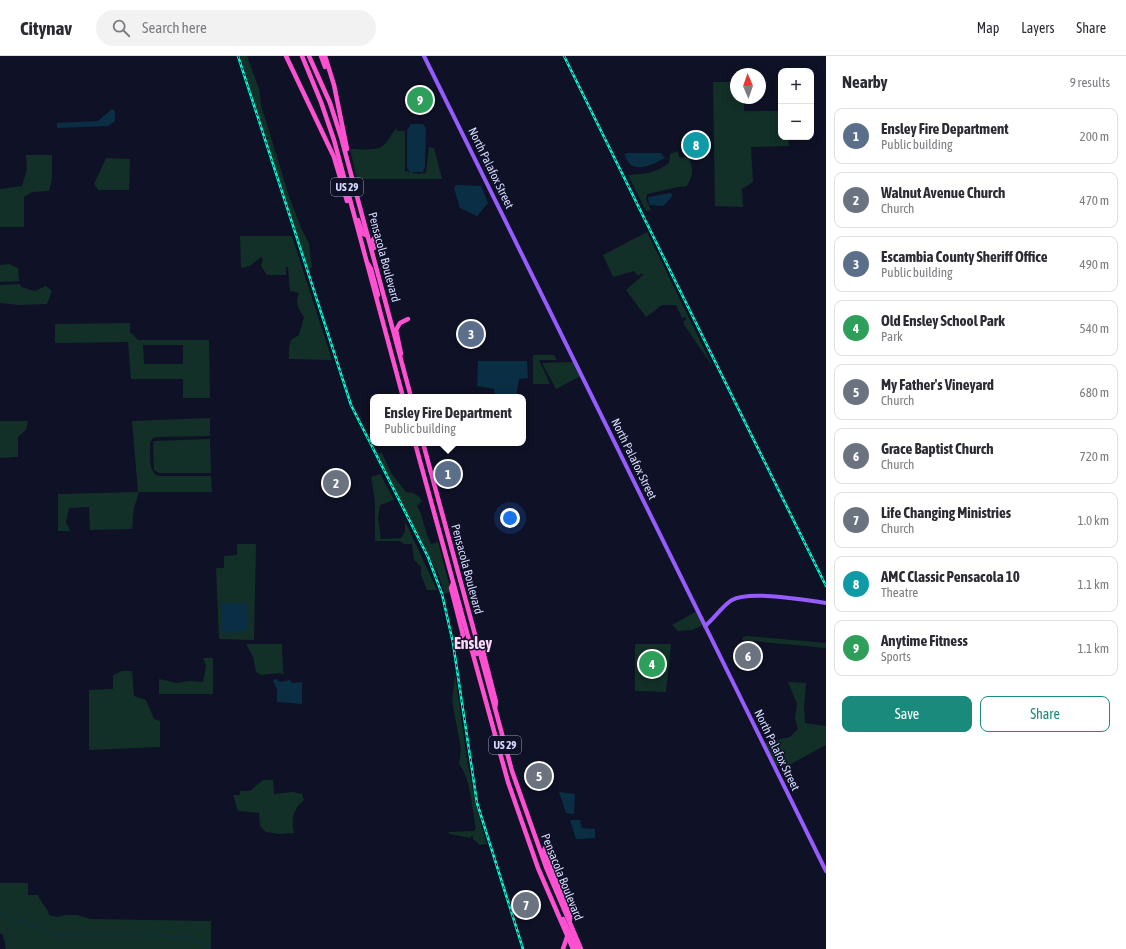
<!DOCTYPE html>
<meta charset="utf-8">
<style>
body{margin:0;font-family:"Asap Condensed",sans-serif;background:#f2f2f3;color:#2b2b33}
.controls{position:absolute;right:12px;top:12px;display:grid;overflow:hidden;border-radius:8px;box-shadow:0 2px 10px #0003}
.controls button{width:36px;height:36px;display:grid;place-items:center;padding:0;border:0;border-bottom:1px solid #e1e1e2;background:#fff;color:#2b2b33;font:20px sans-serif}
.compass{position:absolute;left:730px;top:12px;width:36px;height:36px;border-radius:50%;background:#fff;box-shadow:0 2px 10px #0003;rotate:358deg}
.you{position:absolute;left:510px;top:462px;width:14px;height:14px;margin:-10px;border:3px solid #fff;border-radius:50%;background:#1a73e8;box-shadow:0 0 0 6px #1a73e833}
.badge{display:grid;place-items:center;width:26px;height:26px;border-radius:50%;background:#198a7b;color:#fff;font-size:13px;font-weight:700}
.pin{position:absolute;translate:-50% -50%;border:2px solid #fff;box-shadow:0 1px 4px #0006}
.popup{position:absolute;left:370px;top:338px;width:156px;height:52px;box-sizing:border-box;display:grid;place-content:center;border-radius:8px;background:#fff;filter:drop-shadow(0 1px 3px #0005);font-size:13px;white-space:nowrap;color:#7c7c81}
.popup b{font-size:15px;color:#2b2b33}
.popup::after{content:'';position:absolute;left:50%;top:100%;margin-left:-8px;border:8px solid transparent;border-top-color:#fff}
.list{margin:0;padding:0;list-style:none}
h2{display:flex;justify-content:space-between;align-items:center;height:52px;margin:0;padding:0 16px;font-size:17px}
h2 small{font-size:13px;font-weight:400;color:#7c7c81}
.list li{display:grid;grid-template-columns:26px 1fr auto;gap:12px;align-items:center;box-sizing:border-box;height:56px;margin:0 8px 8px;padding:0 8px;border:1px solid #e1e1e2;border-radius:8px}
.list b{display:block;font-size:15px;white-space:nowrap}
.list p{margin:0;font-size:13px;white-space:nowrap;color:#7c7c81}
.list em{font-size:13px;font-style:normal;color:#7c7c81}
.actions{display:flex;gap:8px;padding:12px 16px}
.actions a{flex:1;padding:9px 0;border:1px solid #198a7b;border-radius:8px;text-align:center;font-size:14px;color:#198a7b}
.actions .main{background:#198a7b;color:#fff}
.icon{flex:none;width:22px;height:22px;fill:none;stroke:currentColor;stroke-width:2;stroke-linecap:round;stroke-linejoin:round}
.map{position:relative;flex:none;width:826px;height:893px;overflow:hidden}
header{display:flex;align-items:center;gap:24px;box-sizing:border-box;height:56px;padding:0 20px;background:#fff;border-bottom:1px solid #e1e1e2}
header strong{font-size:19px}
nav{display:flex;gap:22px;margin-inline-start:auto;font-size:14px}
.search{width:280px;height:36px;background:#f2f2f3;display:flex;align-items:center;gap:10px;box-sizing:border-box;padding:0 14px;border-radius:22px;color:#7c7c81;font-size:15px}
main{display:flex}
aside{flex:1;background:#fff}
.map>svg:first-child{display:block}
.green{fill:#123027;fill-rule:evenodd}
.water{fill:#0a2f44}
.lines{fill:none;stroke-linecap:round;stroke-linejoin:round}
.stream{stroke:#0a2f44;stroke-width:1}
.major{stroke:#975cfe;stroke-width:4}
.highway{stroke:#fe51d1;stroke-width:4.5}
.rail-casing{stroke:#02fdd4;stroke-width:2.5}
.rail{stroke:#0f1126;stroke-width:1;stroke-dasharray:3;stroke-linecap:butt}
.labels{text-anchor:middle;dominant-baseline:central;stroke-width:3;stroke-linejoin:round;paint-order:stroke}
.shield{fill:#0f1126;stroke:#9a9ebe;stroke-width:1}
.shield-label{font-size:11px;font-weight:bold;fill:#d5dbff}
.street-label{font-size:12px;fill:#d5dbff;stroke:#0f1126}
.district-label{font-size:16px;font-weight:bold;fill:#ffd7fb;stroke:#0f1126}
</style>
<header>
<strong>Citynav</strong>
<div class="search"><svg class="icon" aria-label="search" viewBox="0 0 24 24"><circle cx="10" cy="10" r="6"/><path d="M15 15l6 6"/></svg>Search here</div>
<nav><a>Map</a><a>Layers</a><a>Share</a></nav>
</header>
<main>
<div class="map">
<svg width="826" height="893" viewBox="0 0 826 893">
<rect width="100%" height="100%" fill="#0f1126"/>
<g class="green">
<path d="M 240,0 L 247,0 L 259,33 L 261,49 L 289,140 L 301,172 L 309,187 L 312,212 L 308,213 Z"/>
<path d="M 713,26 L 736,26 L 736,42 L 744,42 L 744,55 L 781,55 L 781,81 L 788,81 L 789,90 L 751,91 L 753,126 L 742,133 L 743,151 L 715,150 Z"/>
<path d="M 397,72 L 397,75 L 405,75 L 405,115 L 418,118 L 426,117 L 429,91 L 434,92 L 442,123 L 357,123 L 350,93 C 360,93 378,96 385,88 C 390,83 391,77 397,72 Z"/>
<path d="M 678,95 L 679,101 L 689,102 C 694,116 693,118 687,130 L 678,131 L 647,138 L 646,144 L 651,154 L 646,155 L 628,119 C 644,118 656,117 669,107 L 670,98 Z"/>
<path d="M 26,99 L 52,99 L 52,123 L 49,135 L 32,136 L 24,141 L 24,171 L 0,171 L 0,133 L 22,130 L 27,113 Z"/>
<path d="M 106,102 L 130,103 L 129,134 L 98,134 L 94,128 Z"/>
<path d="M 647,176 L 713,311 L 685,270 L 683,265 L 686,264 L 686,261 L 682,262 L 676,249 L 662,249 L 646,261 L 626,234 L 643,219 L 642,217 L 638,220 L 634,215 L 613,221 L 603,199 Z"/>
<path d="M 240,180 L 292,180 L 332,304 L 289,303 L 289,292 L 291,284 L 299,279 L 304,261 C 298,252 295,247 299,237 L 290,235 L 288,211 L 286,211 L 286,219 L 267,219 L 261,210 L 263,203 L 261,201 L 250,210 L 241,212 Z"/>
<path d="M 9,208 L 18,212 L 19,225 L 0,226 L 0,209 Z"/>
<path d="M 20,228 L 21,231 L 35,235 L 46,230 L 52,235 L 47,248 L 19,249 L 0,247 L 0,229 Z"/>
<path d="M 130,267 L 130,276 L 138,284 L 209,284 L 210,342 L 183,342 L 183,323 L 131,323 L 128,286 L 55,287 L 55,268 ZM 143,289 L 183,289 L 183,308 L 144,308 Z"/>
<path d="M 533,299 L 554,299 L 557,304 L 539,304 L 550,328 L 533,328 Z"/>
<path d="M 574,306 L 581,320 L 556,333 L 542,307 Z"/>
<path d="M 210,362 L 210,380 L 157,381 L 153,382 L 150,387 C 151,398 147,417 159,420 L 211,420 L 212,436 L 139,436 L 134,452 L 132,473 L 90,474 L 89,451 L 69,452 L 66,466 L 70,475 L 58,475 L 58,438 L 138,436 L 132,365 Z"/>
<path d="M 0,365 L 28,365 L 26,374 L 18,381 L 18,401 L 0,402 Z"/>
<path d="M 210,383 L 211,417 L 159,417 L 154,414 L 153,387 L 154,385 Z"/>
<path d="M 376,397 L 382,397 L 391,417 L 406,436 C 414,437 418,438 422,445 L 417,450 C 423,459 425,477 431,488 L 438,486 L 451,535 L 445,538 L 438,517 Z"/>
<path d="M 380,418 L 394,444 L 380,449 L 378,462 L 381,483 L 401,482 L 405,476 L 405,465 L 437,534 L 427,534 L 421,519 L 421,511 L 414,504 L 412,488 L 404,488 L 400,485 L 375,485 L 375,446 L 371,421 Z"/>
<path d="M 237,488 L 256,488 L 254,584 L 219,583 L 216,512 L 224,512 L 224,500 L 237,499 Z"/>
<path d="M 697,555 L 703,569 L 692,574 L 678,575 L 672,569 Z"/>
<path d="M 747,580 L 826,587 L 826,592 L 742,584 L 743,581 Z"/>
<path d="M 246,588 L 282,588 L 283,616 L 284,618 L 279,617 L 261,619 L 256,616 L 253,601 Z"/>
<path d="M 635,588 L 671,588 L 666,636 L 635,635 Z"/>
<path d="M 203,602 L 213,602 L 213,638 L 159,638 L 159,623 L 177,627 L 189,625 L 203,626 L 206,610 Z"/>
<path d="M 122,615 L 132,615 L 134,640 L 146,644 L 154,663 L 160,665 L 160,691 L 89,694 L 89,634 L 113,633 L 113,619 Z"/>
<path d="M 455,618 L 468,710 L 480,765 L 487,788 L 480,789 L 473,783 L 473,780 L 471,780 L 471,782 L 450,778 L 448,776 L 474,775 L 476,772 C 472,754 471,722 459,708 L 461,693 L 452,645 Z"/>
<path d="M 788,626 L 806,627 L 804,651 L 805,667 L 826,670 L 826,689 L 787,710 L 776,710 L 764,687 L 790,681 L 798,673 L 795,663 L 797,648 Z"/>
<path d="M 263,724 L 273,724 L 274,738 L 293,736 L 302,738 L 304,744 C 293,753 291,763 294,777 L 279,778 L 266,776 L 260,770 L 259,757 L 238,755 L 233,739 L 240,739 L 240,735 L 250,735 Z"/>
<path d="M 0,827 L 28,827 L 28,839 L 38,839 C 41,848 47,850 49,859 L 57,861 L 66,859 L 77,859 L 90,863 L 211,865 L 211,893 L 6,893 L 3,879 L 0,877 Z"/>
</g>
<g class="water">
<path d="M 112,53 L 115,55 L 115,65 L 108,70 L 57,72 L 57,67 L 98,65 Z"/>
<path d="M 411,68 L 423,68 L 426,72 L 425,111 L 423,116 L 410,116 L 407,112 L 407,74 Z"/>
<path d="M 629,97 L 661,97 L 665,102 C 656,107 641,115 631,109 C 628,107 626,102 624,98 Z"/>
<path d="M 457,129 L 481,130 L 488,147 L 477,160 L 460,152 L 454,132 Z"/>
<path d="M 670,137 L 672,138 L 672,141 L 663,150 L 649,149 L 648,141 Z"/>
<path d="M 478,305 L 527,305 L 528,322 L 519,323 L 516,341 L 495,341 L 494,333 L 477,330 Z"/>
<path d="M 223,547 L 244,547 L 247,548 L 247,575 L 225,577 L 222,575 L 221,550 Z"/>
<path d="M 275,623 L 281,626 L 290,624 L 292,627 L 302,626 L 302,648 L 277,646 L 277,633 L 273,625 Z"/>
<path d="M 559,736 L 575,738 L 574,758 L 566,757 Z"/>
<path d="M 570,764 L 580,764 L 582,772 L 595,773 L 595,782 L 576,783 Z"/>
</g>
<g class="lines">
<path class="stream" d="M 0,857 L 56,879 L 151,879 L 180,881 L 199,885 L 210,893"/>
<g class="major">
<path d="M 424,0 L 826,815"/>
<path d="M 705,570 C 714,563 723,549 732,544 C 749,534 805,544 826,547"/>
</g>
<g class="highway">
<path d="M 286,0 L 334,101 L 347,145"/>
<path d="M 302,0 L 321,46 L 334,84 L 403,341"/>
<path d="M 309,0 L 330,47 L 341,81 L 411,341"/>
<path d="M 321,0 L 325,11"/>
<path d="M 325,0 L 334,29 L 347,93"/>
<path d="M 358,164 L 363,178 L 368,180"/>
<path d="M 374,192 L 372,185 L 378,177"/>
<path d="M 368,208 L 371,213 L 378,239"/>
<path d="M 401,298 L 396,274 L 400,267 L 408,263"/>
<path d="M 415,387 L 508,726 L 538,812 L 573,893"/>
<path d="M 423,387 L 512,715 L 546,811 L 581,893"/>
<path d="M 453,527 L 451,532 L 463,579 L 456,587"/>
<path d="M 469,587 L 474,589 L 477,598"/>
<path d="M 490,587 L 484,595 L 484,599 L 496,646 L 495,652"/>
<path d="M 550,790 L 545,792 L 544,795 L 570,860 L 570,864"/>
<path d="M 563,863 L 577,893"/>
<path d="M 563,893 L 567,881"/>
</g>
<defs>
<g id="rail">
<path d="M 238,0 L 351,349 L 428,501 L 442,538 L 453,587 L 477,747 L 523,893"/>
<path d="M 564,0 L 826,530"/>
</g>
</defs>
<use href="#rail" class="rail-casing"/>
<use href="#rail" class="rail"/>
</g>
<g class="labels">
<g class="shield">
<rect x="331" y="122" width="32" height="18" rx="3"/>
<rect x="489" y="680" width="32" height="18" rx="3"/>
</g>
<g class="shield-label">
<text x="347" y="131">US 29</text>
<text x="505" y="689">US 29</text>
</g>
<g class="street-label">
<text transform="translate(491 112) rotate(64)">North Palafox Street</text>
<text transform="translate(384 201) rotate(75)">Pensacola Boulevard</text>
<text transform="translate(634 403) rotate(64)">North Palafox Street</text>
<text transform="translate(467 513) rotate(75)">Pensacola Boulevard</text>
<text transform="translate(777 694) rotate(64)">North Palafox Street</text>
<text transform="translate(562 821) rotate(68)">Pensacola Boulevard</text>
</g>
<g class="district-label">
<text x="473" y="587">Ensley</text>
</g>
</g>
</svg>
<div class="controls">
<button>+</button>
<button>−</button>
</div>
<svg class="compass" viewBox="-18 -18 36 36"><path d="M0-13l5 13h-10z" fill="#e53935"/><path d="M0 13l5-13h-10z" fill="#7c7c81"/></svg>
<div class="you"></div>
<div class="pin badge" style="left:448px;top:418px;background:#5c6f8a">1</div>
<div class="popup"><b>Ensley Fire Department</b>Public building</div>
<div class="pin badge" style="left:336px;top:427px;background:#6b7280">2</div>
<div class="pin badge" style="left:471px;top:278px;background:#5c6f8a">3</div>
<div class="pin badge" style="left:652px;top:608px;background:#2e9e5b">4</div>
<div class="pin badge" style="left:539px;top:720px;background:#6b7280">5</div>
<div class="pin badge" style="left:748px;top:600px;background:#6b7280">6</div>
<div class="pin badge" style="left:526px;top:849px;background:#6b7280">7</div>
<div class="pin badge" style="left:696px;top:89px;background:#0f9aa8">8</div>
<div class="pin badge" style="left:420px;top:44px;background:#2e9e5b">9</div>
</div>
<aside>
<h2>Nearby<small>9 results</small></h2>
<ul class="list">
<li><span class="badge" style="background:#5c6f8a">1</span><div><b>Ensley Fire Department</b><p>Public building</p></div><em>200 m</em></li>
<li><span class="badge" style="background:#6b7280">2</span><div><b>Walnut Avenue Church</b><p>Church</p></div><em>470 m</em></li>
<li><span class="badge" style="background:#5c6f8a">3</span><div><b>Escambia County Sheriff Office</b><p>Public building</p></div><em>490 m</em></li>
<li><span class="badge" style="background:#2e9e5b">4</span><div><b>Old Ensley School Park</b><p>Park</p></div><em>540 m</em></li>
<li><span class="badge" style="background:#6b7280">5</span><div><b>My Father's Vineyard</b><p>Church</p></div><em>680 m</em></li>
<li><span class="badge" style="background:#6b7280">6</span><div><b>Grace Baptist Church</b><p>Church</p></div><em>720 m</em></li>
<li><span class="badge" style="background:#6b7280">7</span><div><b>Life Changing Ministries</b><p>Church</p></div><em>1.0 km</em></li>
<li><span class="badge" style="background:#0f9aa8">8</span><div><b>AMC Classic Pensacola 10</b><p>Theatre</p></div><em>1.1 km</em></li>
<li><span class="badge" style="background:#2e9e5b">9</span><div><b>Anytime Fitness</b><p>Sports</p></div><em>1.1 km</em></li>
</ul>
<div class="actions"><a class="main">Save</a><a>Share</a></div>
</aside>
</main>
